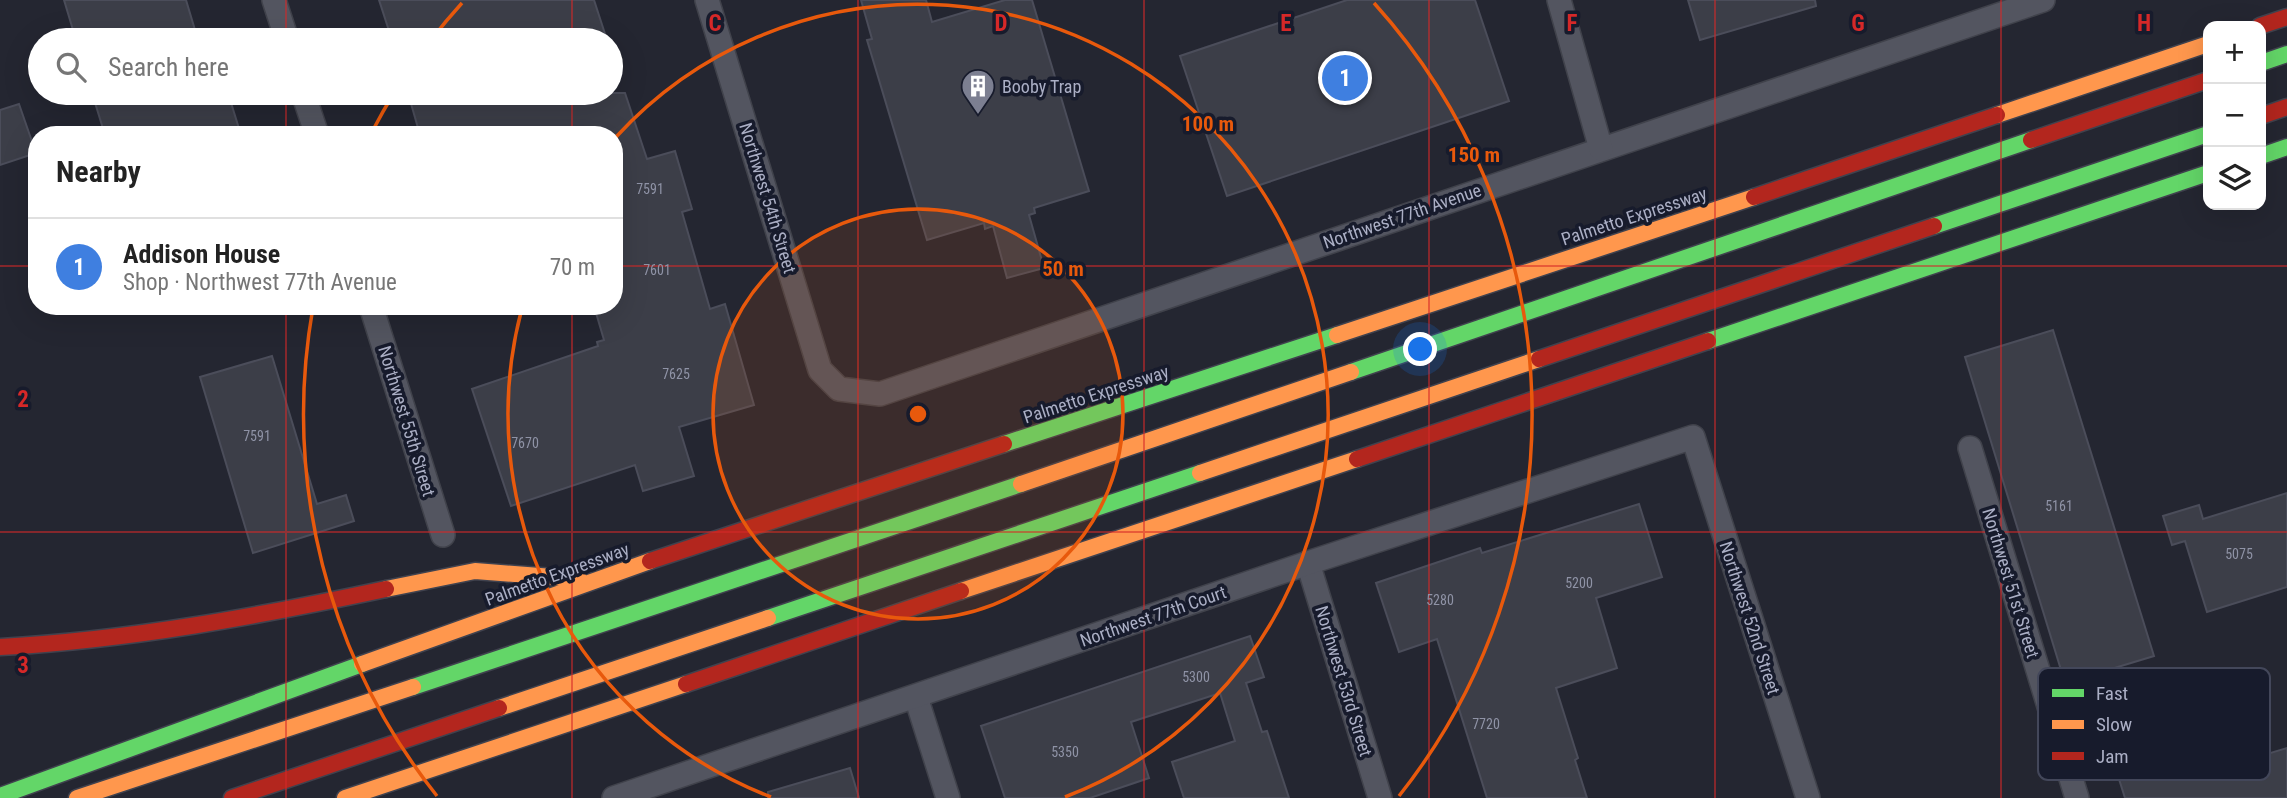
<!DOCTYPE html>
<meta charset="utf-8">
<style>
body{margin:0;font-family:"Roboto Condensed",sans-serif;background:#f6f6f6;color:#222}
.controls{position:absolute;right:21px;top:21px;display:grid;overflow:hidden;border-radius:14px;box-shadow:0 7px 28px #0002}
.controls button{width:63px;height:63px;display:grid;place-items:center;padding:0;border:0;border-bottom:2px solid #e0e0e0;background:#fff;color:#222;font:35px sans-serif}
.you{position:absolute;left:1421px;top:350px;width:24px;height:24px;margin:-18px;border:5px solid #fff;border-radius:50%;background:#1a73e8;box-shadow:0 0 0 10px #1a73e833}
.badge{display:grid;place-items:center;width:46px;height:46px;border-radius:50%;background:#7c3aed;color:#fff;font-size:23px;font-weight:700}
.pin{position:absolute;translate:-50% -50%;border:4px solid #fff;box-shadow:0 2px 7px #0006}
.list{margin:0;padding:0;list-style:none}
h2{display:flex;justify-content:space-between;align-items:center;height:91px;margin:0;padding:0 28px;font-size:30px}
h2 small{font-size:23px;font-weight:400;color:#767676}
.list li{display:grid;grid-template-columns:46px 1fr auto;gap:21px;align-items:center;box-sizing:border-box;height:98px;padding:0 28px;border-top:2px solid #e0e0e0}
.list b{display:block;font-size:26px;white-space:nowrap}
.list p{margin:0;font-size:23px;white-space:nowrap;color:#767676}
.list em{font-size:23px;font-style:normal;color:#767676}
.icon{flex:none;width:38px;height:38px;fill:none;stroke:currentColor;stroke-width:2;stroke-linecap:round;stroke-linejoin:round}
.map{position:relative;flex:none;width:2287px;height:798px;overflow:hidden}
.search{position:absolute;background:#fff;box-shadow:0 7px 28px #0002;left:28px;top:28px;width:595px;height:77px;display:flex;align-items:center;gap:18px;box-sizing:border-box;padding:0 24px;border-radius:38px;color:#767676;font-size:26px}
.panel{position:absolute;background:#fff;box-shadow:0 7px 28px #0002;left:28px;top:126px;width:595px;height:189px;border-radius:28px}
.map>svg:first-child{display:block}
.building{fill:#3c3e48;stroke:#4b4d5a;stroke-width:2}
.lines{fill:none;stroke-linecap:round;stroke-linejoin:round}
.street-casing{stroke:#40424b;stroke-width:26}
.fast-casing{stroke:#40424e;stroke-width:19}
.slow-casing{stroke:#40424e;stroke-width:19}
.jam-casing{stroke:#40424e;stroke-width:19}
.street{stroke:#535560;stroke-width:23}
.fast{stroke:#63d668;stroke-width:16}
.slow{stroke:#ff974d;stroke-width:16}
.jam{stroke:#b3261e;stroke-width:16}
.grid{fill:none;stroke:#d62828;stroke-width:2;stroke-opacity:0.55}
.ring{fill:none;stroke:#e8590c;stroke-width:3.5}
.labels{text-anchor:middle;dominant-baseline:central;stroke-width:7;stroke-linejoin:round;paint-order:stroke}
.number-label{font-size:14px;fill:#8f93a6}
.poi-label{font-size:18px;fill:#abafc5;stroke:#171b2c;text-anchor:start}
.street-label{font-size:18px;fill:#abafc5;stroke:#171b2c}
.key{fill:#171b2c;stroke:#43475a;stroke-width:2}
.key-label{font-size:19px;fill:#abafc5}
.grid-label{font-size:23px;text-anchor:middle;font-weight:bold;fill:#d62828;stroke:#171b2c;stroke-width:7;stroke-linejoin:round;paint-order:stroke}
.centre{fill:#e8590c;stroke:#171b2c;stroke-width:3.5}
.ring-label{font-size:21px;text-anchor:middle;font-weight:bold;fill:#e8590c;stroke:#171b2c;stroke-width:7;stroke-linejoin:round;paint-order:stroke}
</style>
<div class="map">
<svg width="2287" height="798" viewBox="0 0 2287 798">
<rect width="100%" height="100%" fill="#242631"/>
<g class="building">
<path d="M 64,0 L 186,0 L 198,40 L 76,40 Z"/>
<path d="M 379,0 L 594,0 L 607,40 L 392,40 Z"/>
<path d="M 861,0 L 926,0 L 932,22 L 1005,0 L 1032,0 L 1089,191 L 1034,208 L 1035,213 L 1029,215 L 1044,268 L 1007,278 L 993,226 L 985,229 L 984,223 L 927,240 L 867,40 L 872,39 Z"/>
<path d="M 1347,0 L 1475,0 L 1509,101 L 1227,196 L 1180,56 Z"/>
<path d="M 1688,0 L 1815,0 L 1816,6 L 1700,40 Z"/>
<path d="M 92,93 L 228,93 L 241,135 L 105,135 Z"/>
<path d="M 408,93 L 625,93 L 647,159 L 675,151 L 692,209 L 682,212 L 710,309 L 725,304 L 754,405 L 679,427 L 694,476 L 643,491 L 635,465 L 511,506 L 472,389 L 598,346 L 597,342 L 604,340 L 594,306 L 614,306 L 614,135 L 420,135 Z"/>
<path d="M 19,104 L 36,153 L 0,165 L 0,110 Z"/>
<path d="M 2053,330 L 2154,656 L 2065,683 L 1965,357 Z"/>
<path d="M 272,356 L 317,504 L 346,495 L 354,521 L 253,553 L 200,377 Z"/>
<path d="M 2287,493 L 2287,587 L 2207,612 L 2185,541 L 2172,545 L 2163,516 L 2199,505 L 2203,519 Z"/>
<path d="M 1639,504 L 1662,577 L 1596,598 L 1617,668 L 1556,688 L 1578,758 L 1575,760 L 1587,798 L 1487,798 L 1437,639 L 1399,652 L 1376,583 L 1480,548 L 1482,553 Z"/>
<path d="M 1250,636 L 1264,677 L 1246,683 L 1262,732 L 1267,731 L 1289,798 L 1184,798 L 1172,762 L 1235,741 L 1220,693 L 1131,722 L 1149,778 L 1090,798 L 1005,798 L 981,726 Z"/>
<path d="M 2189,689 L 2214,770 L 2287,748 L 2287,798 L 2125,798 L 2099,716 Z"/>
<path d="M 850,768 L 859,798 L 768,798 L 768,792 Z"/>
</g>
<g class="lines">
<defs>
<g id="street">
<path d="M 274,0 L 287,40"/>
<path d="M 707,0 L 820,370 L 839,389 L 880,394 L 2043,0"/>
<path d="M 1559,0 L 1601,149"/>
<path d="M 303,93 L 317,135"/>
<path d="M 371,306 L 443,535"/>
<path d="M 1970,448 L 2077,798"/>
<path d="M 1308,563 L 1380,798"/>
<path d="M 916,697 L 948,798"/>
<path d="M 614,798 L 1308,563 L 1693,437 L 1808,798"/>
</g>
<g id="fast">
<path d="M 2261,63 L 2287,54"/>
<path d="M 2261,156 L 2287,147"/>
<path d="M 1934,226 L 2208,134"/>
<path d="M 1708,341 L 2208,173"/>
<path d="M 1351,372 L 2031,140"/>
<path d="M 1004,444 L 1337,335"/>
<path d="M 768,618 L 1200,473"/>
<path d="M 413,687 L 1021,484"/>
<path d="M 0,796 L 362,664"/>
</g>
<g id="slow">
<path d="M 1997,115 L 2208,44"/>
<path d="M 1337,335 L 1754,197"/>
<path d="M 1200,473 L 1539,359"/>
<path d="M 1021,484 L 1351,372"/>
<path d="M 386,589 L 475,571 L 579,579"/>
<path d="M 961,591 L 1357,459"/>
<path d="M 362,664 L 650,561"/>
<path d="M 499,708 L 768,618"/>
<path d="M 77,798 L 413,687"/>
<path d="M 345,798 L 686,684"/>
</g>
<g id="jam">
<path d="M 2260,26 L 2287,17"/>
<path d="M 2261,116 L 2287,107"/>
<path d="M 2031,140 L 2208,80"/>
<path d="M 1754,197 L 1997,115"/>
<path d="M 1539,359 L 1934,226"/>
<path d="M 1357,459 L 1708,341"/>
<path d="M 650,561 L 1004,444"/>
<path d="M 0,647 C 130,640 259,616 386,589"/>
<path d="M 686,684 L 961,591"/>
<path d="M 232,798 L 499,708"/>
</g>
</defs>
<use href="#street" class="street-casing"/>
<use href="#fast" class="fast-casing"/>
<use href="#slow" class="slow-casing"/>
<use href="#jam" class="jam-casing"/>
<use href="#street" class="street"/>
<use href="#fast" class="fast"/>
<use href="#slow" class="slow"/>
<use href="#jam" class="jam"/>
</g>
<path class="grid" d="M 286,0 L 286,40M 572,0 L 572,40M 858,0 L 858,798M 1144,0 L 1144,798M 1429,0 L 1429,798M 1715,0 L 1715,798M 2001,0 L 2001,798M 286,93 L 286,135M 572,93 L 572,135M 0,266 L 37,266M 614,266 L 2287,266M 286,306 L 286,798M 572,306 L 572,798M 0,532 L 2287,532"/>
<circle cx="918" cy="414" r="205" fill="#e8590c" fill-opacity=".12"/>
<g class="ring">
<circle cx="918" cy="414" r="205"/>
<path d="M771 797A410 410 0 0 1 522 308M616 137A410 410 0 1 1 1065 797"/>
<path d="M437 796A614 614 0 0 1 313 307M373 130A614 614 0 0 1 394 93M431 40A614 614 0 0 1 462 3M1374 3A614 614 0 0 1 1399 796"/>
</g>
<defs>
<symbol id="building-pin" viewBox="-11 -11 22 30"><path d="M0 17L-7.5 6A9.5 9.5 0 1 1 7.5 6Z" fill="#7c7f91" stroke="#171b2c"/><path d="M-4-6H4V6H1V3H-1V6H-4ZM-2.5-4.3h1.7v1.8h-1.7ZM.8-4.3h1.7v1.8H.8ZM-2.5-1h1.7V.8h-1.7ZM.8-1h1.7V.8H.8Z" fill="#fff"/></symbol>
</defs>
<g fill-rule="evenodd">
<use href="#building-pin" x="959" y="67" width="38" height="52"/>
</g>
<g class="labels">
<g class="number-label">
<text x="650" y="189">7591</text>
<text x="657" y="270">7601</text>
<text x="676" y="374">7625</text>
<text x="257" y="436">7591</text>
<text x="525" y="443">7670</text>
<text x="2059" y="506">5161</text>
<text x="2239" y="554">5075</text>
<text x="1579" y="583">5200</text>
<text x="1440" y="600">5280</text>
<text x="1196" y="677">5300</text>
<text x="1486" y="724">7720</text>
<text x="1065" y="752">5350</text>
</g>
<g class="poi-label">
<text x="1002" y="86">Booby Trap</text>
</g>
<g class="street-label">
<text transform="translate(768 198) rotate(73)">Northwest 54th Street</text>
<text transform="translate(1402 216) rotate(-19)">Northwest 77th Avenue</text>
<text transform="translate(1634 216) rotate(-18)">Palmetto Expressway</text>
<text transform="translate(1096 394) rotate(-18)">Palmetto Expressway</text>
<text transform="translate(407 421) rotate(73)">Northwest 55th Street</text>
<text transform="translate(557 574) rotate(-20)">Palmetto Expressway</text>
<text transform="translate(2011 583) rotate(73)">Northwest 51st Street</text>
<text transform="translate(1153 616) rotate(-19)">Northwest 77th Court</text>
<text transform="translate(1750 618) rotate(72)">Northwest 52nd Street</text>
<text transform="translate(1344 681) rotate(73)">Northwest 53rd Street</text>
</g>
</g>
<rect x="2038" y="668" width="232" height="112" rx="10" class="key"/>
<rect x="2052" y="689" width="32" height="8" fill="#63d668"/>
<rect x="2052" y="720" width="32" height="9" fill="#ff974d"/>
<rect x="2052" y="752" width="32" height="8" fill="#b3261e"/>
<g class="key-label">
<text x="2096" y="700">Fast</text>
<text x="2096" y="731">Slow</text>
<text x="2096" y="763">Jam</text>
</g>
<g class="grid-label">
<text x="715" y="31">C</text>
<text x="1001" y="31">D</text>
<text x="1286" y="31">E</text>
<text x="1572" y="31">F</text>
<text x="1858" y="31">G</text>
<text x="2144" y="31">H</text>
<text x="23" y="407">2</text>
<text x="23" y="673">3</text>
</g>
<circle cx="918" cy="414" r="10" class="centre"/>
<g class="ring-label">
<text x="1208" y="131">100 m</text>
<text x="1474" y="162">150 m</text>
<text x="1063" y="276">50 m</text>
</g>
</svg>
<div class="controls">
<button>+</button>
<button>−</button>
<button><svg class="icon" aria-label="layers" viewBox="0 0 24 24"><path d="M12 4l9 5-9 5-9-5zM3 14l9 5 9-5"/></svg></button>
</div>
<div class="you"></div>
<div class="pin badge" style="left:1345px;top:78px;background:#3f7fe0">1</div>
<div class="search"><svg class="icon" aria-label="search" viewBox="0 0 24 24"><circle cx="10" cy="10" r="6"/><path d="M15 15l6 6"/></svg>Search here</div>
<section class="panel">
<h2>Nearby<small></small></h2>
<ul class="list">
<li><span class="badge" style="background:#3f7fe0">1</span><div><b>Addison House</b><p>Shop · Northwest 77th Avenue</p></div><em>70 m</em></li>
</ul>
</section>
</div>
